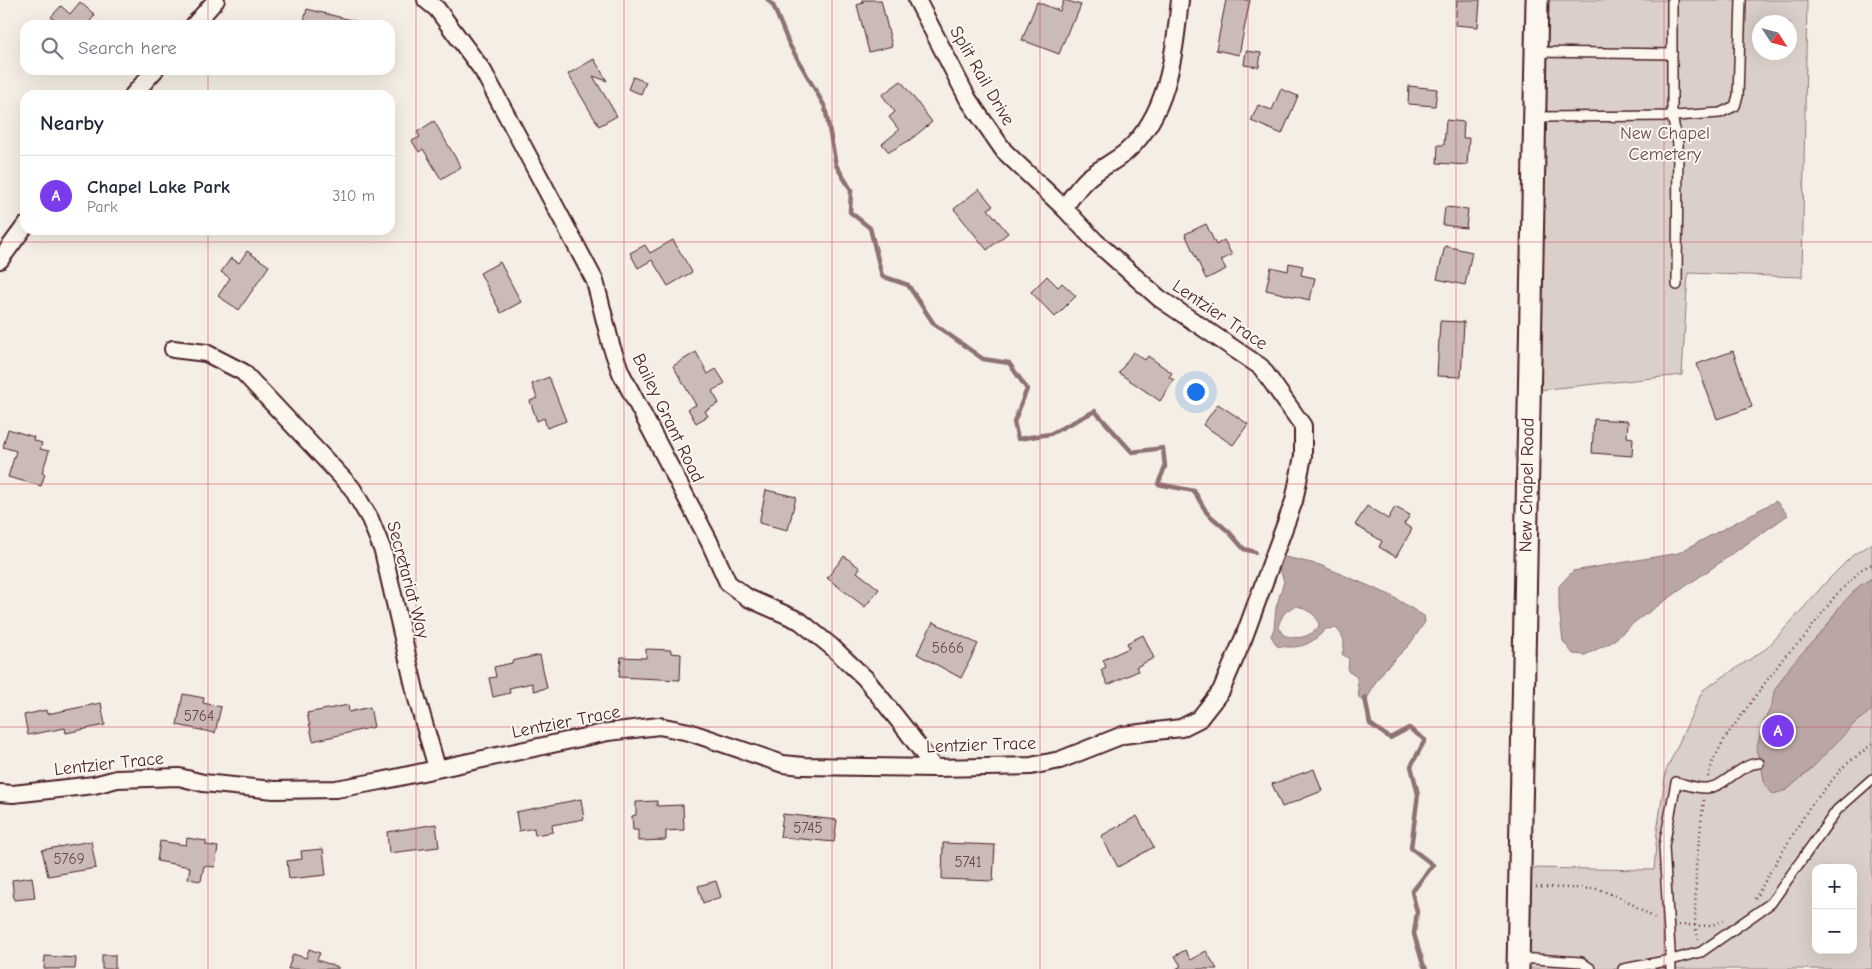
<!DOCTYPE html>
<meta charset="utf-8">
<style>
body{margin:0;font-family:"Comic Neue",sans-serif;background:#f2f2f3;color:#1f2937}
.controls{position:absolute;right:15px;bottom:15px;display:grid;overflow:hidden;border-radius:10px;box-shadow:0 5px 20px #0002}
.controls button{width:45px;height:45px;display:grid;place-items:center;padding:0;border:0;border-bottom:1px solid #e0e1e3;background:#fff;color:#1f2937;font:25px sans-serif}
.compass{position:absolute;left:1752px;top:15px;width:45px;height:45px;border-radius:50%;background:#fff;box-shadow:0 5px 20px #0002;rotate:126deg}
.you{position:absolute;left:1195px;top:391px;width:18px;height:18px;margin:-12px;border:4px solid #fff;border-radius:50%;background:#1a73e8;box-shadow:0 0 0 8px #1a73e833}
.badge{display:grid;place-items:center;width:32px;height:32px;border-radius:50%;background:#7c3aed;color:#fff;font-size:16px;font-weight:700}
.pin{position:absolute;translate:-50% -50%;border:2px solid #fff;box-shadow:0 1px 5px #0006}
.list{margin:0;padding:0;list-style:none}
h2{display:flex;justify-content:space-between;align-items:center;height:65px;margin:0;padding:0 20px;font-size:21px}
h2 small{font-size:16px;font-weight:400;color:#747a83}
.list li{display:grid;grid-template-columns:32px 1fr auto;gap:15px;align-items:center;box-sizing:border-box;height:80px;padding:0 20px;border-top:1px solid #e0e1e3}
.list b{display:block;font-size:19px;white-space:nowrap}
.list p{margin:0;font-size:16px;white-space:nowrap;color:#747a83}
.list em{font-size:16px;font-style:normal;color:#747a83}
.icon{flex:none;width:28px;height:28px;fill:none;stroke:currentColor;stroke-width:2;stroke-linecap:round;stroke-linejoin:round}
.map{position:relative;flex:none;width:1872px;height:969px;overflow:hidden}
.search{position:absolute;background:#fff;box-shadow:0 5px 20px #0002;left:20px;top:20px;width:375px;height:55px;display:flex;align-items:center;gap:12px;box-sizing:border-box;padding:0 18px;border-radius:15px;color:#747a83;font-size:19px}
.panel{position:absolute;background:#fff;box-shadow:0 5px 20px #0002;left:20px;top:90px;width:375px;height:145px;border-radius:15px}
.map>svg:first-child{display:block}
.green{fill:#dbd0c9;stroke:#92787a;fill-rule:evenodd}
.water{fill:#baa7a5;stroke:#8d7174;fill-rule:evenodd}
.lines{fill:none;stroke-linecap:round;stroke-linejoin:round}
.stream{stroke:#8d7174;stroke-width:4.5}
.building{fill:#cabbb6;stroke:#4a1f2b}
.service-casing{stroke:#4a1f2b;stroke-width:12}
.minor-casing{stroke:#4a1f2b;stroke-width:20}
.tertiary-casing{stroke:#4a1f2b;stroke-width:25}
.path{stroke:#4a1f2b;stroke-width:2.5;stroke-dasharray:1 4;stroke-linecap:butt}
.service{stroke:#fbf7ec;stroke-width:9}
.minor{stroke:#fbf7ec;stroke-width:16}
.tertiary{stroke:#fbf7ec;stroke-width:21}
.grid{fill:none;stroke:#d1495b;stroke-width:1;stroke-opacity:0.55}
.labels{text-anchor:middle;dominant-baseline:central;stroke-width:4;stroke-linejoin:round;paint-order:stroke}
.number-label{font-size:15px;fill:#6a464e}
.street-label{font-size:18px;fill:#4a1f2b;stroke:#fbf7ec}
.park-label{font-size:18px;fill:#6e4b52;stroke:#fbf7ec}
</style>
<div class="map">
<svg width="1872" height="969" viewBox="0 0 1872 969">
<rect width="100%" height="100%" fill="#f4eee4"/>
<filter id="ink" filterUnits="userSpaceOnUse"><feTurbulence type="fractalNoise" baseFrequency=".02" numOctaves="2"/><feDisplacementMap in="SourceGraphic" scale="10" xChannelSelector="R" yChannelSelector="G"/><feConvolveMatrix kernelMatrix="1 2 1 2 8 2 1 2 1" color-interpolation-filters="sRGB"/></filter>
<g filter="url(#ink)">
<g class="green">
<path d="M 1536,0 L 1807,0 L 1802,277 L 1688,273 L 1682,375 L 1528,391 ZM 1760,22 L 1790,22 L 1790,52 L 1760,52 Z"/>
<path d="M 1872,543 L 1872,969 L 1524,969 L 1524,868 L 1654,870 L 1657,832 L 1666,771 L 1703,690 L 1767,648 L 1799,613 L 1827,581 L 1853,555 ZM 1816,868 L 1853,868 L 1853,950 L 1816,950 Z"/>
</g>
<g class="water">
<path d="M 1776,501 L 1788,515 L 1636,621 L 1612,642 L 1585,655 L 1573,654 L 1563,641 L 1559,608 L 1559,586 L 1573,571 L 1678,553 Z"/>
<path d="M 1281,556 L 1320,565 L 1390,595 L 1424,616 L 1425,622 L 1410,644 L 1385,669 L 1375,683 L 1365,703 L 1359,698 L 1357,677 L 1348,671 L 1349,659 L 1342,654 C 1346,643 1344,636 1336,628 L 1326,629 C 1309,646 1301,649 1277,646 L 1271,636 L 1274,629 L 1276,608 L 1284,581 L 1278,564 L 1281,561 ZM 1298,606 C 1308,611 1318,614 1319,626 C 1309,638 1298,640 1283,635 L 1278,626 C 1283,614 1285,609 1298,606 Z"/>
<path d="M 1872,578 L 1872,710 L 1856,722 L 1811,769 L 1787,790 L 1773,794 L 1765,786 L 1761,763 L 1756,750 L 1764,721 L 1772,705 L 1774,691 L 1791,665 L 1827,626 L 1839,607 L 1859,586 Z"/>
</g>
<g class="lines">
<g class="stream">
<path d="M 768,0 L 773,5 L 789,44 L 825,107 L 836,165 L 851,190 L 850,212 L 870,228 L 882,276 L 908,285 L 934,324 L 983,359 L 1009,363 L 1027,389 L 1014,422 L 1018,439 L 1050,434 L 1095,411 L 1132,452 L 1163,448 L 1165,467 L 1158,484 L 1194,491 L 1207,513 L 1229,532 L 1244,549 L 1255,552"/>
<path d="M 1365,697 L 1370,724 L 1390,738 L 1409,728 L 1425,740 L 1411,766 L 1418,794 L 1411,848 L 1433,865 L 1412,892 L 1417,912 L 1414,934 L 1423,964 L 1426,969"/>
</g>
</g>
<g class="building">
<path d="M 862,0 L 881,0 L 892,46 L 869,52 L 857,5 L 863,3 Z"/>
<path d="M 1064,0 L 1081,5 L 1074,22 L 1072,21 L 1059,54 L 1022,40 L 1037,2 L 1060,11 Z"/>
<path d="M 1226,0 L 1250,0 L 1239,55 L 1216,50 Z"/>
<path d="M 1457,0 L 1480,0 L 1478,27 L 1455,25 Z"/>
<path d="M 80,2 L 95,15 L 87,25 L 60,25 L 51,17 L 61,6 L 70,14 Z"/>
<path d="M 307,9 L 355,21 L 354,25 L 303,25 Z"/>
<path d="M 1246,51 L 1261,53 L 1259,67 L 1244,65 Z"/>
<path d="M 594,59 L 607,81 L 593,76 L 617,116 L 599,126 L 568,74 Z"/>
<path d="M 633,77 L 646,82 L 641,94 L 628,89 Z"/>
<path d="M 901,81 L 932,122 L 910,140 L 889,152 L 882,144 L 899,130 L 889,117 L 895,112 L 882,95 Z"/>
<path d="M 1409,86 L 1437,89 L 1435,106 L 1408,104 Z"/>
<path d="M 1281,89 L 1298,96 L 1282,134 L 1251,121 L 1258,105 L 1272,110 Z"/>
<path d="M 1446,120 L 1464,122 L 1463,138 L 1469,138 L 1467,165 L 1437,163 L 1438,145 L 1444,145 Z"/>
<path d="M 434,121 L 461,167 L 441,179 L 423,149 L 419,152 L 412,141 L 420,137 L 417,132 Z"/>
<path d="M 979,189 L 993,206 L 988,209 L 1008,233 L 987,250 L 954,209 Z"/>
<path d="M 1445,207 L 1468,209 L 1466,228 L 1443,225 Z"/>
<path d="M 1206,224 L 1216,245 L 1224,240 L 1232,255 L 1221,260 L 1226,269 L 1206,279 L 1185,234 Z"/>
<path d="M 673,240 L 692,272 L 668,286 L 652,260 L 638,268 L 630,253 L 645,245 L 650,253 Z"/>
<path d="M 1445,246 L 1472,252 L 1465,285 L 1437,279 Z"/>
<path d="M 247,251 L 269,266 L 239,310 L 218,296 L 230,278 L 221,272 L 231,258 L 239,263 Z"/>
<path d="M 500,262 L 521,302 L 501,313 L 480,273 Z"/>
<path d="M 1289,263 L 1303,266 L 1301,275 L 1315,278 L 1310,300 L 1266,290 L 1271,267 L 1288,271 Z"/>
<path d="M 1047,276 L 1058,287 L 1062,283 L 1076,296 L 1055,317 L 1031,292 Z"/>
<path d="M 1440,321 L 1464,322 L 1461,377 L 1437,376 Z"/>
<path d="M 1733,351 L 1752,407 L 1717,419 L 1697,364 Z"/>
<path d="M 696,352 L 708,374 L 716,369 L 725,383 L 712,391 L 719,403 L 705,411 L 708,416 L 696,423 L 688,409 L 696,405 L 673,366 Z"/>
<path d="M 1133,352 L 1145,360 L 1148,356 L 1172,373 L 1169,377 L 1174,380 L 1160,401 L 1119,373 Z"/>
<path d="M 549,377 L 566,421 L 547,428 L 544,418 L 537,421 L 530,401 L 537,398 L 532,384 Z"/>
<path d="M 1218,404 L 1248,424 L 1233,445 L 1203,425 Z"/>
<path d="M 1594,419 L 1628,421 L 1627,437 L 1633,438 L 1632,456 L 1592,453 Z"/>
<path d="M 8,429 L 34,437 L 33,440 L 42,443 L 40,449 L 49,451 L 42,473 L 45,474 L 41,486 L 8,477 L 16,451 L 3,447 Z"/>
<path d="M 766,490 L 796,497 L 788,530 L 759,523 Z"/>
<path d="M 1367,506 L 1388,519 L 1395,507 L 1410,515 L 1404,524 L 1412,529 L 1396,557 L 1379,547 L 1382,541 L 1355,525 Z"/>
<path d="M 844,556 L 860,568 L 857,572 L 879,589 L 865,607 L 827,578 Z"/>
<path d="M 933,622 L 978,644 L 961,678 L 917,654 Z"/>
<path d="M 1143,635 L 1154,658 L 1136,667 L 1138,671 L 1108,685 L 1101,670 L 1106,667 L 1103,660 L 1129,648 L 1127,643 Z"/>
<path d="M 646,649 L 671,650 L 671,653 L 681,654 L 680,680 L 619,677 L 621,657 L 646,658 Z"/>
<path d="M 540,655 L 547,688 L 534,691 L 532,683 L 509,688 L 510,693 L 493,697 L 489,678 L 496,677 L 494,667 L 512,663 L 512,661 Z"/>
<path d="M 183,694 L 204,698 L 203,703 L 221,707 L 215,733 L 177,725 Z"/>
<path d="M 101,703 L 105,725 L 66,733 L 65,728 L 28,735 L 24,715 L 46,710 L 47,714 Z"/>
<path d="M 348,705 L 349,712 L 370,707 L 374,727 L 313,741 L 307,713 Z"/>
<path d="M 1314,769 L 1322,791 L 1282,807 L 1272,784 Z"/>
<path d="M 581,799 L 584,819 L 552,825 L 553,832 L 535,835 L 534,828 L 519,831 L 516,812 Z"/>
<path d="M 657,801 L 657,806 L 683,805 L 684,830 L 666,831 L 666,840 L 638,841 L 638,830 L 633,830 L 632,816 L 636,815 L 636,802 Z"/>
<path d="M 783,814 L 837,820 L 834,842 L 780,837 Z"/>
<path d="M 1137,816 L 1154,847 L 1118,867 L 1101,836 Z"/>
<path d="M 436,824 L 439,847 L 389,853 L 387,832 Z"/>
<path d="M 187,838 L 206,841 L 206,845 L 218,847 L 215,867 L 204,866 L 201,881 L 188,879 L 190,867 L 157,861 L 160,841 L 186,845 Z"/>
<path d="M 91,841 L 96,868 L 48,876 L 42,850 Z"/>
<path d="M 943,843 L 995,845 L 993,881 L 942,879 Z"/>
<path d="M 323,849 L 326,875 L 289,879 L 287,861 L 302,859 L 301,851 Z"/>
<path d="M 32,877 L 35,898 L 14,900 L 12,880 Z"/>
<path d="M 716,881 L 721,897 L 703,903 L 698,886 Z"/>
<path d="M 309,949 L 320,953 L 317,960 L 338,967 L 338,969 L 288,969 L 293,954 L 306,958 Z"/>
<path d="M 1185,950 L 1191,960 L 1206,951 L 1217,969 L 1176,969 L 1181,966 L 1175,956 Z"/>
<rect x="102" y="955" width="13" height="14"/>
<path d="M 45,956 L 76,958 L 75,969 L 44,969 Z"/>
</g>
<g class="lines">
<defs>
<g id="service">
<path d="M 1672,0 L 1672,116 L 1678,144 L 1677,285"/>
<path d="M 1536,52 L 1672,54"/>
<path d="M 1535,117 L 1675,116 L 1720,113 L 1735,106 L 1738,96 L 1741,0"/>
<path d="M 1519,958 L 1581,962 L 1591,969"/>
<path d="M 1623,969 L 1671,960 L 1701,952 L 1771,903 L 1837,810 L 1872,779"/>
<path d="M 1671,969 L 1664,846 L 1676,782 C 1685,784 1697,789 1707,788 C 1727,786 1739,764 1759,763"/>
</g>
<g id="minor">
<path d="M 426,0 L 437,9 L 483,71 L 595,281 L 611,345 L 621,373 L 709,541 L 728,583 L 748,598 L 800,621 L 832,647 L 865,678 L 907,731 L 934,768"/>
<path d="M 194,25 L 216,0"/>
<path d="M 133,95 L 155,70"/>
<path d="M 1064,208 C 1071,198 1079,186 1088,178 C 1100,168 1114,162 1126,152 C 1169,114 1174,54 1180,0"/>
<path d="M 0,260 L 25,226"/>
<path d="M 173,349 L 206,353 L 243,372 L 352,488 L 370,519 L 383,551 L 417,699 L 437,768"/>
<path d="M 0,793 L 13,794 L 94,785 L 117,779 L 179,777 L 203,783 L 274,790 L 336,789 L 381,781 L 608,732 L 659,726 L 689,732 L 783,764 L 803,766 L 934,768 L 1031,766 L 1060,760 L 1123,735 L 1181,728 L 1199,719 L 1221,691 L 1244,637 L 1294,501 L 1303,456 L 1303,426 L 1261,367 L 1159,298 L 1095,241 L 1064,208 L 1004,151 L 968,99 L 917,0"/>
</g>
<path id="tertiary" d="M 1518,969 L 1537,0"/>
</defs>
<use href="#service" class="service-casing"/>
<use href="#minor" class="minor-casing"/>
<use href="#tertiary" class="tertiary-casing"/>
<g class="path">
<path d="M 1708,777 L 1713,761 L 1725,738 L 1784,657 L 1803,639 L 1835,596 L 1862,569 L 1872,564"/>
<path d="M 1536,887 L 1598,889 L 1624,899 L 1658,920"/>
<path d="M 1755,899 L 1769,874 L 1809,808 L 1843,767 L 1872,744"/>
<path d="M 1679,925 L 1710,926 L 1727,919"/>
<path d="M 1699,940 L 1695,927 L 1696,866 L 1704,799"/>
</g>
<use href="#service" class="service"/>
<use href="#minor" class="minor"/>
<use href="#tertiary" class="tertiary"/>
</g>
</g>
<path class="grid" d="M 208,0 L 208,25M 416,0 L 416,969M 624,0 L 624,969M 832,0 L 832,969M 1040,0 L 1040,969M 1248,0 L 1248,969M 1456,0 L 1456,969M 1664,0 L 1664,969M 208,70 L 208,95M 208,230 L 208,969M 0,242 L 1872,242M 0,484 L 1872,484M 0,727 L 1872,727"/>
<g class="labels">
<g class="number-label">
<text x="948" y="648">5666</text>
<text x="199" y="716">5764</text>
<text x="808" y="828">5745</text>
<text x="69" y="859">5769</text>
<text x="968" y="862">5741</text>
</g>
<g class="street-label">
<text transform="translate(982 76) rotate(60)">Split Rail Drive</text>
<text transform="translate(1220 315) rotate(34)">Lentzier Trace</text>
<text transform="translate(668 418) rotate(64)">Bailey Grant Road</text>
<text transform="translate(1527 485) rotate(-89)">New Chapel Road</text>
<text transform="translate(408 580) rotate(75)">Secretariat Way</text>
<text transform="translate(566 722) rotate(-11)">Lentzier Trace</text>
<text transform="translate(981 745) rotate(-2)">Lentzier Trace</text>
<text transform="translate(109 764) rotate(-6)">Lentzier Trace</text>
</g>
<g class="park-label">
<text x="1665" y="133">New Chapel<tspan x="1665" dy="21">Cemetery</tspan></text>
</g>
</g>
</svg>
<div class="controls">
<button>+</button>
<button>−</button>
</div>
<svg class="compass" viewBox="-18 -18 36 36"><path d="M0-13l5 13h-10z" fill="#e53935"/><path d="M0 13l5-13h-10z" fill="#747a83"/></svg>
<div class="you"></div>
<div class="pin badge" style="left:1778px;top:731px">A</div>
<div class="search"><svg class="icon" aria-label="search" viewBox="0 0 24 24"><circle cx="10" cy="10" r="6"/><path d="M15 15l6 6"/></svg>Search here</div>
<section class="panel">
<h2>Nearby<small></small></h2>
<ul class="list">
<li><span class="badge">A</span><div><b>Chapel Lake Park</b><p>Park</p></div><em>310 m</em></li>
</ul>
</section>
</div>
